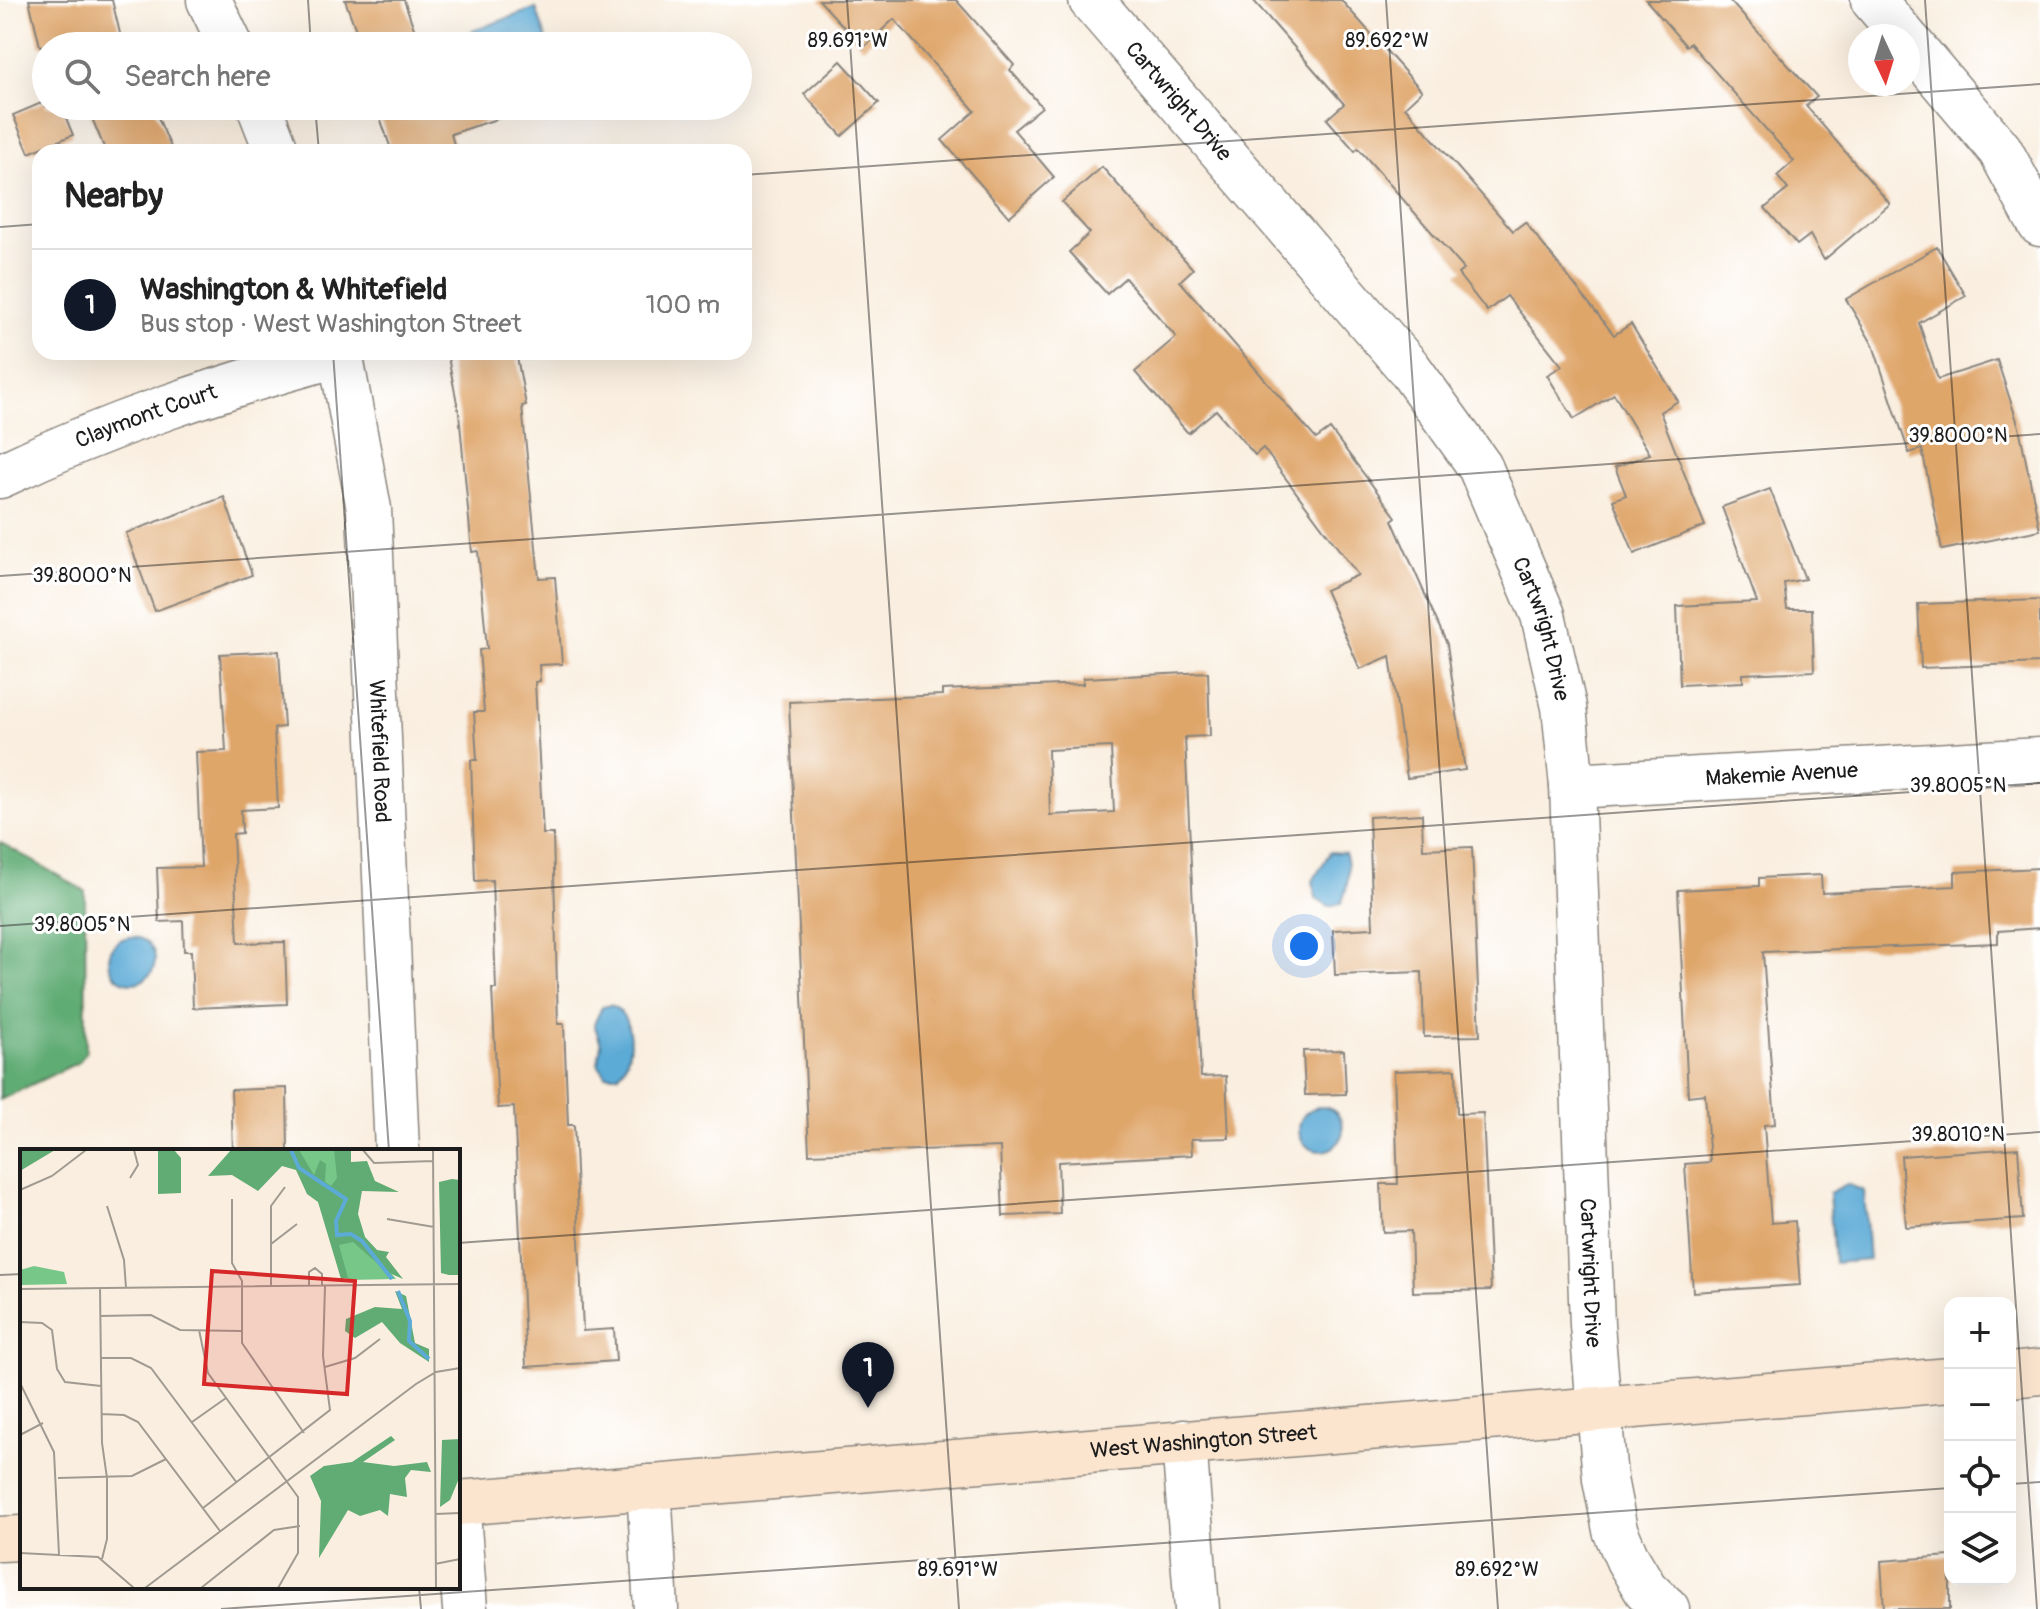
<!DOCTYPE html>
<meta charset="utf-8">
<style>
body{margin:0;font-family:Pangolin,sans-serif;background:#f2f2f2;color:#222}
.controls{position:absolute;right:24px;bottom:24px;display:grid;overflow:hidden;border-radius:16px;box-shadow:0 8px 32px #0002}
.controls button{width:72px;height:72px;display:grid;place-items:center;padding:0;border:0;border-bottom:2px solid #e0e0e0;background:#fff;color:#222;font:40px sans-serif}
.compass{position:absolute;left:1848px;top:24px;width:72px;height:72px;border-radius:50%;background:#fff;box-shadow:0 8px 32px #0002;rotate:176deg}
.you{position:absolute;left:1304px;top:946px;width:28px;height:28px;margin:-20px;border:6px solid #fff;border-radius:50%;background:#1a73e8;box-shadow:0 0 0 12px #1a73e833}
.badge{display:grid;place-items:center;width:52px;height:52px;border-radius:50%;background:#111827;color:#fff;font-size:26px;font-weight:700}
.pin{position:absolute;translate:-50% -66px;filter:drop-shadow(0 2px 4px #0008)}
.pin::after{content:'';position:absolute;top:42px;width:28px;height:24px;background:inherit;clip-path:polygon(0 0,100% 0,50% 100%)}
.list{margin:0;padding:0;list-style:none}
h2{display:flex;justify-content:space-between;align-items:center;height:104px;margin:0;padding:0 32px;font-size:34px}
h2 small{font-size:26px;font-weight:400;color:#767676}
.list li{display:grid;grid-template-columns:52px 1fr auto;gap:24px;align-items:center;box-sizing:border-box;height:112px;padding:0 32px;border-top:2px solid #e0e0e0}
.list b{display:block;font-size:30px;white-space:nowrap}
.list p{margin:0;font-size:26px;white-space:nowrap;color:#767676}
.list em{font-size:26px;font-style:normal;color:#767676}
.icon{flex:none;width:44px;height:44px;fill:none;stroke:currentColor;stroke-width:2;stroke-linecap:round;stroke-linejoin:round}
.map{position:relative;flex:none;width:2040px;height:1609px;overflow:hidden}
.search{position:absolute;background:#fff;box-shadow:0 8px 32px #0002;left:32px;top:32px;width:720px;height:88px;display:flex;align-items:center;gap:20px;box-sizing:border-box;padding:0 28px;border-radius:44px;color:#767676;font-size:30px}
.panel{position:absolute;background:#fff;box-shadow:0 8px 32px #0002;left:32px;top:144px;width:720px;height:216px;border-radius:24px}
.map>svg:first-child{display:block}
.forest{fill:#61ac74;stroke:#3e6448;stroke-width:2}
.water{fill:#5caad6;stroke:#3c6379;stroke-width:2}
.building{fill:#dfa66a;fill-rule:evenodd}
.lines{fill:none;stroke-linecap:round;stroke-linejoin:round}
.street-casing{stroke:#8a857e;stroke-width:47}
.secondary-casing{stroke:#8a857e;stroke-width:47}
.street{stroke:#fff;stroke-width:44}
.secondary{stroke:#fbe5cf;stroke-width:44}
.ticks{fill:none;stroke:#1c1c1c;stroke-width:2;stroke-opacity:0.45}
.labels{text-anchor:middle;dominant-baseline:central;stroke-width:6;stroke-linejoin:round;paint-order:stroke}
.street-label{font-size:22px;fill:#1c1c1c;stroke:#fff}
.inset-river{fill:none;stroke:#5caad6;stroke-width:4}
.inset-road{fill:none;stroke:#a19a91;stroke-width:2}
.view{fill:#d62828;fill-opacity:0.15;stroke:#d62828;stroke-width:4}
.inset-edge{fill:none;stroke:#1c1c1c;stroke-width:4}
.ticks-label{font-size:20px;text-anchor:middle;fill:#1c1c1c;stroke:#fff;stroke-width:6;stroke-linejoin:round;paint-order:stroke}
</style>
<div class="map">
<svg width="2040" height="1609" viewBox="0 0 2040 1609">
<rect width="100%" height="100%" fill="#fff"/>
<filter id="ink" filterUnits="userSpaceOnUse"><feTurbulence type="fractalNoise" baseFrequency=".0125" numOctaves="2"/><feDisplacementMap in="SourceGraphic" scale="16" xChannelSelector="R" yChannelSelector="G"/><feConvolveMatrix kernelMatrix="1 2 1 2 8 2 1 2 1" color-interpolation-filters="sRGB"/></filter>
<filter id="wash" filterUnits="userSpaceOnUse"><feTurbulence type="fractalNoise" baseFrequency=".006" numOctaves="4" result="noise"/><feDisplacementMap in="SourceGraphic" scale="32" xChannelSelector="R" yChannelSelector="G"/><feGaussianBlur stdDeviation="1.8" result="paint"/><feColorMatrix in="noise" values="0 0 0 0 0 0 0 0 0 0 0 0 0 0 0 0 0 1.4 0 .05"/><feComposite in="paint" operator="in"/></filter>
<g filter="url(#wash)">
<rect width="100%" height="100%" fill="#f9eedf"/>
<path class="forest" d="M 0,842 L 85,891 L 86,1052 L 79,1062 L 0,1100 Z"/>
<g class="water">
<path d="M 536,8 L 547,41 L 532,46 L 477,46 L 472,31 Z"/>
<path d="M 1330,852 L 1345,853 C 1351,867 1348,890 1341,903 L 1329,906 L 1316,898 L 1313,881 Z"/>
<circle cx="132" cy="960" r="23"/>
<path d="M 610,1005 C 635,1014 635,1058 618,1075 L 606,1075 L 598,1064 L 601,1044 L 594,1024 L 602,1007 Z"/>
<circle cx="1321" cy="1129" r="22"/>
<path d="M 1847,1184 L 1864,1191 L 1869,1260 L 1834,1263 L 1829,1193 Z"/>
</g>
<g id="blocks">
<g class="building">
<path d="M 29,0 L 112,0 L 123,46 L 40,46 Z"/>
<path d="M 345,0 L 404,0 L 420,46 L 354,46 L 350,36 L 357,33 Z"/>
<path d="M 819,0 L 956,0 L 1014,65 L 1010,70 L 1042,107 L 1014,130 L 1054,177 L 1009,217 L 942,140 L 975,111 L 894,19 L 863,48 Z"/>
<path d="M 1253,0 L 1341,0 L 1422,91 L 1405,107 L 1513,231 L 1525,222 L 1614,335 L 1631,324 L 1678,401 L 1660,412 L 1705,526 L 1634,554 L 1613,500 L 1626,495 L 1615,467 L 1650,454 L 1614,394 L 1574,419 L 1547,375 L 1562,366 L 1507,296 L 1487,311 L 1458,274 L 1464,269 L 1358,148 L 1355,151 L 1327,119 L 1344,104 Z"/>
<path d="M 1646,0 L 1729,0 L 1817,97 L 1806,106 L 1890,204 L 1824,260 L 1810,235 L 1797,245 L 1765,208 L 1788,189 L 1777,176 L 1794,161 L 1690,43 L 1686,46 Z"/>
<path d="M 841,61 L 879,103 L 842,136 L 804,94 Z"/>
<path d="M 46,101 L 46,106 L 61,106 L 73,135 L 29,153 L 13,115 Z"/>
<path d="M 100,106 L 153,106 L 173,152 L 106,152 L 89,111 Z"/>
<path d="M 376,106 L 517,106 L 518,112 L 451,134 L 456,152 L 392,152 Z"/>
<path d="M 1102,167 L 1193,269 L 1180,281 L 1316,439 L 1330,429 L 1396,517 L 1392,520 L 1447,644 L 1465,770 L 1407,778 L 1390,656 L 1360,669 L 1325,590 L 1358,575 L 1263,448 L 1255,455 L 1216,410 L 1188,433 L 1135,372 L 1176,337 L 1125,278 L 1107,294 L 1069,252 L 1090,233 L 1062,202 Z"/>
<path d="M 1937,247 L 1966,296 L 1919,323 L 1938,379 L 1997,360 L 2019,427 L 2040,530 L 1942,550 L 1922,449 L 1909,453 L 1873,345 L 1846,299 Z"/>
<path d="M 447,352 L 516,352 L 526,405 L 522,406 L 539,578 L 555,577 L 562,664 L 539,665 L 540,681 L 535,682 L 543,834 L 553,834 L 558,1024 L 564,1024 L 568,1125 L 574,1125 L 583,1331 L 614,1329 L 616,1361 L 526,1367 L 514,1107 L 498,1108 L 492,989 L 496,989 L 492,880 L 475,881 L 471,760 L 477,760 L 474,712 L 484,712 L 479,650 L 487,649 L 478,551 L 472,552 L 459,413 Z"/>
<path d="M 1770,489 L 1805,579 L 1784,583 L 1787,609 L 1812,609 L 1814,671 L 1743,674 L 1743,682 L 1680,685 L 1677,606 L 1757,602 L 1722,507 Z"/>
<path d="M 224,497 L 252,575 L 155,611 L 126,533 Z"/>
<path d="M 2040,600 L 2040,663 L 1921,668 L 1918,604 Z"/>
<path d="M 279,651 L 284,727 L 274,728 L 278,808 L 241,810 L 242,833 L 233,834 L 238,943 L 285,942 L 287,1004 L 193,1008 L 191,951 L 184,951 L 183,921 L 159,922 L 157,868 L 201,867 L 196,752 L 226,751 L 220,654 Z"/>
<path d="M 1208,672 L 1210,736 L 1185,737 L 1201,1077 L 1226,1076 L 1229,1138 L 1191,1139 L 1192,1155 L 1058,1162 L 1060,1214 L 1003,1216 L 1000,1147 L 809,1154 L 789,702 L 942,695 L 942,690 L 1083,684 L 1083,678 ZM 1111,747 L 1114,812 L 1050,815 L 1048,750 Z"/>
<path d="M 1422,814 L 1423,849 L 1472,847 L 1480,1036 L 1424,1037 L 1422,972 L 1335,975 L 1333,930 L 1373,928 L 1369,817 Z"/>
<path d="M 2040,868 L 2040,928 L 1998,931 L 1998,943 L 1763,952 L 1775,1124 L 1764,1125 L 1771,1223 L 1795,1221 L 1800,1285 L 1693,1292 L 1685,1164 L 1710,1162 L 1705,1094 L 1688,1096 L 1678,890 L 1759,886 L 1759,878 L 1821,875 L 1822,893 L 1955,886 L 1955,872 Z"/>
<path d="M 1344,1050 L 1346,1094 L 1305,1095 L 1303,1051 Z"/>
<path d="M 1456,1069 L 1457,1114 L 1483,1113 L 1491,1290 L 1413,1292 L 1411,1231 L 1383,1232 L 1381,1184 L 1398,1184 L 1394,1071 Z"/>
<path d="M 287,1088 L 288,1151 L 233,1151 L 231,1090 Z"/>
<path d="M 2018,1148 L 2023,1219 L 1906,1227 L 1901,1156 Z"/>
<path d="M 1950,1556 L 1950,1609 L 1884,1609 L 1881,1561 Z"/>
</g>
</g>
</g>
<g filter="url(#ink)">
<use href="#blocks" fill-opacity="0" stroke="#8a857e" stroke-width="2"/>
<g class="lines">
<defs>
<g id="street">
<path d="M 209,0 L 231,46"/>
<path id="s1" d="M 1091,0 L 1409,368 L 1480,467 L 1543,615 L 1564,707 L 1572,786 L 1592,1325 L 1605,1479 L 1615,1530 L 1628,1560 L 1646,1590 L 1667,1609"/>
<path d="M 1873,0 L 1904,36"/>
<path d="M 1908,41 L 2000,150 L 2040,224"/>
<path d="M 259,106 L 277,152"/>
<path id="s2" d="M 340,352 L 369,509 L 397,1151"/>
<path id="s3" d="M 0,476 C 110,423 223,386 341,354"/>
<path id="s4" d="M 1572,786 L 2040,760"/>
<path d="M 1184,1442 L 1197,1609"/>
<path d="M 649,1487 L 656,1609"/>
<path d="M 458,1513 L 465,1609"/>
</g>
<g id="secondary">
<path d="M 2010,1375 L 2040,1372"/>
<path id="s5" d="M 458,1503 L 1950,1380"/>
<path d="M 0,1539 L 22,1538"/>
</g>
</defs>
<use href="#street" class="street-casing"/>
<use href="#secondary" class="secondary-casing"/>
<use href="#street" class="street"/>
<use href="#secondary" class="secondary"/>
</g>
</g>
<path class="ticks" d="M 308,0 L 311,46M 847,0 L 959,1609M 1386,0 L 1498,1609M 1925,0 L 2037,1609M 315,106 L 319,152M 744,175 L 2040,84M 0,227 L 40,224M 333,352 L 389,1151M 0,576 L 2040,434M 0,926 L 2040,783M 458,1243 L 2040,1132M 0,1275 L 22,1274M 2010,1484 L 2040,1482M 419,1587 L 421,1609M 221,1609 L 1950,1488"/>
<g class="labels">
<g class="street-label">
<text stroke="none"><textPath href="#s1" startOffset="134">Cartwright Drive</textPath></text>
<text stroke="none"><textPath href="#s3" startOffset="158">Claymont Court</textPath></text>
<text stroke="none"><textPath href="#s1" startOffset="782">Cartwright Drive</textPath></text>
<text stroke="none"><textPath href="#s2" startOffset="402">Whitefield Road</textPath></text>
<text stroke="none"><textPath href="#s4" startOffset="210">Makemie Avenue</textPath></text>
<text stroke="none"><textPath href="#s1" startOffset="1430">Cartwright Drive</textPath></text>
<text stroke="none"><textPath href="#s5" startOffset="748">West Washington Street</textPath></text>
</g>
</g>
<g transform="translate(20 1149)">
<rect width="440" height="440" fill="#f9eedf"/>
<path d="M 275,1 L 322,1 L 340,86 L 376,130 L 327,131 L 301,52 ZM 14,117 L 44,123 L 47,135 L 0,136 L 0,121 Z" fill="#77c788"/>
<path d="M 2,1 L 35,1 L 0,22 ZM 138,1 L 154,1 L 161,9 L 161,44 L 138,45 ZM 211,1 L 279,1 L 294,26 L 300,11 L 306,15 L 305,33 L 311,37 L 317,29 L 314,1 L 331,1 L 331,13 L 347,12 L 355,32 L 379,43 L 342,42 L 338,65 L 345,88 L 357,101 L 369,103 L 366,108 L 383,130 L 367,123 L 333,93 L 319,96 L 328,129 L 321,130 L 298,53 L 287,45 L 276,21 L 262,17 L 238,42 L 212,26 L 188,27 ZM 432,30 L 440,31 L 440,126 L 429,126 L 421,124 L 419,33 ZM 375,142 L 386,147 L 395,194 L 409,200 L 409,213 L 380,194 L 362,173 L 335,189 L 325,182 L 326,170 L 355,158 L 382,160 ZM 371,287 L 375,291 L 343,313 L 374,317 L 407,313 L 411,323 L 391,321 L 385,329 L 387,348 L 370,345 L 368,367 L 360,361 L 340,367 L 328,361 L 299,409 L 301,352 L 290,327 L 304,317 L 332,313 ZM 440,290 L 440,327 L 430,351 L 420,358 L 422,291 Z" fill="#61ac74"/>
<path class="inset-river" d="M 271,1 L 279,19 L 326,50 L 316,72 L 317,86 L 331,85 L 342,92 L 372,130M 378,142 L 390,172 L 389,192 L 409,210"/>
<path class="inset-road" d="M 343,1 L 354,14 L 413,12M 413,1 L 416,439M 110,29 L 118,16 L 114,1M 0,41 L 32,27 L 66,1M 212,50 L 212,114 L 222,132 L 222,194 L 284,284M 87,57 L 104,111 L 106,139M 367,70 L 414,78M 251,95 L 277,75M 289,137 L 289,123 L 295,119 L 302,125 L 302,137M 251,138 L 251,57 L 265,38M 80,139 L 82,294 L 87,329 L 87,390 L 82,410M 0,140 L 440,135M 80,167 L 131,166 L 160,181 L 221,182M 0,173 L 22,174 L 32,181 L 37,220 L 45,233 L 81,237M 179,181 L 188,224 L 278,348 L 278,404 L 258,439M 81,209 L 111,209 L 131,219 L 217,334M 305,218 L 335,209 L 360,190M 0,234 L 34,303 L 39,406M 81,265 L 104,266 L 118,273 L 200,382M 172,273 L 206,249M 0,286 L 23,274M 38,329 L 112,327 L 146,310M 183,359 L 310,261 L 303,207 L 305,137M 415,365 L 440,364M 0,404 L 78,408 L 114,439M 415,415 L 440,410M 125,439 L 396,235 L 416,223 L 440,219M 181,439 L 254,381 L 280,377"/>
<path class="view" d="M 192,122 L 335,132 L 327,245 L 184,235 Z"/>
<rect width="440" height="440" class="inset-edge"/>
</g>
<g class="ticks-label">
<text x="848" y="47">89.691°W</text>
<text x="1387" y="47">89.692°W</text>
<text x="1958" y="442">39.8000°N</text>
<text x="82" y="582">39.8000°N</text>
<text x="1958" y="792">39.8005°N</text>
<text x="82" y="931">39.8005°N</text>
<text x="1958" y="1141">39.8010°N</text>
<text x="958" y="1576">89.691°W</text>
<text x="1497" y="1576">89.692°W</text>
</g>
</svg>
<div class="controls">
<button>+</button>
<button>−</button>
<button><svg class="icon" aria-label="locate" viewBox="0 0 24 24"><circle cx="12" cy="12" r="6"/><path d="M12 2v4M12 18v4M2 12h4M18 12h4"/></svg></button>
<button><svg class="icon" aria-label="layers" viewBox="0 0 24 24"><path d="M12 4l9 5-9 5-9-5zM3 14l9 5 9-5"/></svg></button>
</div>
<svg class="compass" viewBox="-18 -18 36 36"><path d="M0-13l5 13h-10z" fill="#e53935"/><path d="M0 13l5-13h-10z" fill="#767676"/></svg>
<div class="you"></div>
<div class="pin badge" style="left:868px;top:1408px">1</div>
<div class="search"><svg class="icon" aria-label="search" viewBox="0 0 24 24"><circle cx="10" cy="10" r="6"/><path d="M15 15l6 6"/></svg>Search here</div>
<section class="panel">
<h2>Nearby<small></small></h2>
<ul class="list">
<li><span class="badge">1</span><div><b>Washington &amp; Whitefield</b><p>Bus stop · West Washington Street</p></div><em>100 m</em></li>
</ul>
</section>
</div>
